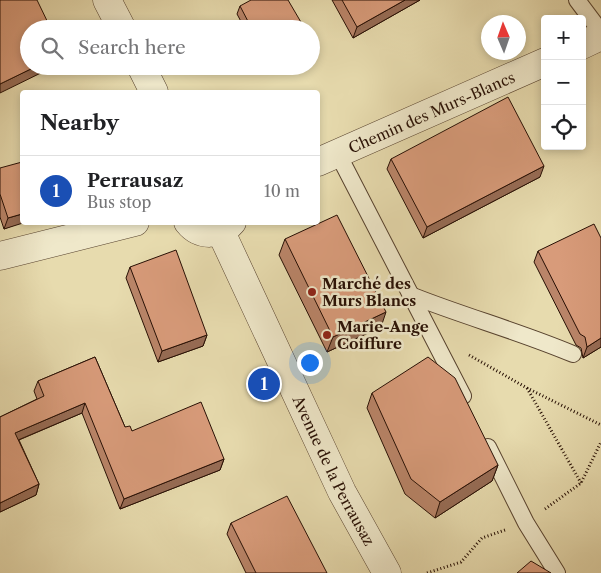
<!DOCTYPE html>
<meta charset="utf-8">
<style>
body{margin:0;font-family:"Libre Caslon Text",serif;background:#f6f6f6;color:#202124}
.controls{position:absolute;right:15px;top:15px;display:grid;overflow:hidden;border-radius:5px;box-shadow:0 2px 8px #0003}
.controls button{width:45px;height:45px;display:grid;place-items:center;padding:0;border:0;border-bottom:1px solid #e0e0e0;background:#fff;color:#202124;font:25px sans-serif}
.compass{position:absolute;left:481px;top:15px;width:45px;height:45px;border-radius:50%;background:#fff;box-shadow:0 2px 8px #0003;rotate:358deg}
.you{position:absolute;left:309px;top:362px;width:18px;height:18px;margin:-12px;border:4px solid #fff;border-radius:50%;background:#1a73e8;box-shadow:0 0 0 8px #1a73e833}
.badge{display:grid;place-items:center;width:32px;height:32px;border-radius:50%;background:#8f2418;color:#fff;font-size:16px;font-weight:700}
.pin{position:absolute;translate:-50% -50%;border:2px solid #fff;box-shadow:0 1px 5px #0006}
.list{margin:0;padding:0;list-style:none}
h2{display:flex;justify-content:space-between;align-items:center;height:65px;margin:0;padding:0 20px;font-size:21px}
h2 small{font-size:16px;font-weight:400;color:#757577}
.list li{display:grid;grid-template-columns:32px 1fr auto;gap:15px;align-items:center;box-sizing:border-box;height:70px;padding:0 20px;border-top:1px solid #e0e0e0}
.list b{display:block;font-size:19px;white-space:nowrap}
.list p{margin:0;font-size:16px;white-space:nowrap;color:#757577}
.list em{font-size:16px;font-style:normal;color:#757577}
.icon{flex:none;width:28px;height:28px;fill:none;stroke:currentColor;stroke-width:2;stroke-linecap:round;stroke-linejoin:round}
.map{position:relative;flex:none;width:601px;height:573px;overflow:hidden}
.search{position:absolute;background:#fff;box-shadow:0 2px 8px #0003;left:20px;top:20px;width:300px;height:55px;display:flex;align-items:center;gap:12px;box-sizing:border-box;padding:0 18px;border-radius:28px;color:#757577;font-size:19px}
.panel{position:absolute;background:#fff;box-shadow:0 2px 8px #0003;left:20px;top:90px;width:300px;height:135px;border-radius:5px}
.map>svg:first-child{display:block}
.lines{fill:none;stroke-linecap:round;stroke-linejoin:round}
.service-casing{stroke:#57422e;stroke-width:18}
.minor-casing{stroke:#57422e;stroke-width:29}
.tertiary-casing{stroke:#57422e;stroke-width:29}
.path{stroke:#270f04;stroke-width:3;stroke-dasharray:1 2.5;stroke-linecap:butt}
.service{stroke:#efe8ca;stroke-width:16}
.minor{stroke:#efe8ca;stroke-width:28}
.tertiary{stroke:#efe8ca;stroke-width:28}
.wall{fill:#ba8569;stroke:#270f04}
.shaded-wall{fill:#976c55;stroke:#270f04}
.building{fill:#d89b7a;stroke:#270f04}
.poi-dot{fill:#8f2418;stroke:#efe8ca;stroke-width:2}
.labels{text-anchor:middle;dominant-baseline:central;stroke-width:5;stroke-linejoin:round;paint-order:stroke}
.street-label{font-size:15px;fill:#270f04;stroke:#efe8ca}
.poi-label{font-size:15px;font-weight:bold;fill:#270f04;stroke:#efe8ca;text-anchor:start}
</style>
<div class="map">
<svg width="601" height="573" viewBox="0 0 601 573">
<rect width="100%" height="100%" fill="#e7dbae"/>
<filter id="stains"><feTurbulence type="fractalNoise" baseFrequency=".004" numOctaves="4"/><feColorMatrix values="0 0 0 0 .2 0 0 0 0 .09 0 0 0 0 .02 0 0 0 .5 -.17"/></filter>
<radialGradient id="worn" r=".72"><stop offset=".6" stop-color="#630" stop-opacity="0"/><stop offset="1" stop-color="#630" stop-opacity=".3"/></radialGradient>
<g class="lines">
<defs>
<g id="service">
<path d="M 577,0 L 601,32"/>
<path d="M 338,154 L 463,396"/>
<path d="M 413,296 C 466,317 521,332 573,354"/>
<path d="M 488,447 L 526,523 L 557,573"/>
</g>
<g id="minor">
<path d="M 582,45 L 601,36"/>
<path id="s1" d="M 318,162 L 545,62"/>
<path d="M 0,256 L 135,222"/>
</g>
<g id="tertiary">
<path d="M 107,0 L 122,29"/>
<path d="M 141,66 L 154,92"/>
<path d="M 188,222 C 200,237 220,236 232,222"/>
<path id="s2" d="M 221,232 L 342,492 L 387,573"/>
</g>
</defs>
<use href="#service" class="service-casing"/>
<use href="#minor" class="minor-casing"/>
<use href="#tertiary" class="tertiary-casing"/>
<g class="path">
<path d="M 469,355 L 527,388 L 601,425"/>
<path d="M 527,388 L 581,483"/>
<path d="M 545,509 L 581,483 L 601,442"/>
<path d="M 427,573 L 461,562 L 482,538 L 505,530"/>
</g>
<use href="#service" class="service"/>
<use href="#minor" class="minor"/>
<use href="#tertiary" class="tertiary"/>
</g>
<g class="wall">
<path d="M 332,0 L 420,0 L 353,38 Z"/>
<path d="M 240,6 L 305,29 L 245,29 L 237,14 Z"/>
<path d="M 391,159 L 540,177 L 423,238 L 387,169 Z"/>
<path d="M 0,168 L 22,222 L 4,229 L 0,217 Z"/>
<path d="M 285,239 L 381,327 L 327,352 L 279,255 Z"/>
<path d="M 538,251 L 601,347 L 583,358 L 581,348 L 576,345 L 534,262 Z"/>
<path d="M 130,267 L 207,335 L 203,346 L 158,362 L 126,278 Z"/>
<path d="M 95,357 L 125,427 L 132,431 L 224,459 L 220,470 L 120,509 L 82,413 L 19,440 L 39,484 L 36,495 L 0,512 L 0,417 L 37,399 L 34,391 L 38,381 Z"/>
<path d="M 372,393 L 498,465 L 492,481 L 435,518 L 405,494 L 367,408 Z"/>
<path d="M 231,523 L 327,573 L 246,573 L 227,534 Z"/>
</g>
<g class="shaded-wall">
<path d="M 405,0 L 420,0 L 353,38 L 357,27 Z"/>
<path d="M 37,66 L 55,66 L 0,93 L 0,84 Z"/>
<path d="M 544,166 L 540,177 L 423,238 L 427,227 Z"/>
<path d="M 22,214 L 22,222 L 26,222 L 4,229 L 8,218 Z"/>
<path d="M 386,312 L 381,327 L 327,352 L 333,337 Z"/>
<path d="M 207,335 L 203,346 L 158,362 L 162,351 Z"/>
<path d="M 601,338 L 601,347 L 583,358 L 587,347 Z"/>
<path d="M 85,403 L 82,413 L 11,443 L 15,433 Z"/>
<path d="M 224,459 L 220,470 L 120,509 L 124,499 Z"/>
<path d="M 498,465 L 492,481 L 435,518 L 440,502 Z"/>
<path d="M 39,484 L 36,495 L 0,512 L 0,503 Z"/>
</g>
<g class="building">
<path d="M 0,0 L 37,0 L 51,29 L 29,29 L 29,66 L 37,66 L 0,84 Z"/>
<path d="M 251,0 L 288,0 L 305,29 L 252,29 L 240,6 Z"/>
<path d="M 342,0 L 405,0 L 357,27 Z"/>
<path d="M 508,97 L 544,166 L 427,227 L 391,159 Z"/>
<path d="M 22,162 L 22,214 L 8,218 L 0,194 L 0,168 Z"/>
<path d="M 337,215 L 386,312 L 333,337 L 285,239 Z"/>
<path d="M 594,224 L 601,238 L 601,338 L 587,347 L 585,337 L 580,334 L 538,251 Z"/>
<path d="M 176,250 L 207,335 L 162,351 L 130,267 Z"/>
<path d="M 95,357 L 125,427 L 130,426 L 132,431 L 201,402 L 224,459 L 124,499 L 85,403 L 15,433 L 39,484 L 0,503 L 0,417 L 44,396 L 38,381 Z"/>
<path d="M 428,357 L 455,378 L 498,465 L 440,502 L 411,479 L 372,393 Z"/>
<path d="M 287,496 L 327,573 L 256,573 L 231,523 Z"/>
<path d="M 531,561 L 551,573 L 517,573 Z"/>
</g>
<g class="poi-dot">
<circle cx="312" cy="292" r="5"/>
<circle cx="327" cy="335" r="5"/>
</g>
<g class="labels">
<g class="street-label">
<text stroke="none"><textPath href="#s1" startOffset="124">Chemin des Murs-Blancs</textPath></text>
<text stroke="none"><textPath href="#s2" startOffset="264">Avenue de la Perrausaz</textPath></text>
</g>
<g class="poi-label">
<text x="322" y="283">Marché des<tspan x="322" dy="17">Murs Blancs</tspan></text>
<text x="337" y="326">Marie-Ange<tspan x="337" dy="17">Coiffure</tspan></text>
</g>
</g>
<rect width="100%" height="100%" filter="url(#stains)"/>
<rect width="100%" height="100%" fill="url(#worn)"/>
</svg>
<div class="controls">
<button>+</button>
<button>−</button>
<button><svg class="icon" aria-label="locate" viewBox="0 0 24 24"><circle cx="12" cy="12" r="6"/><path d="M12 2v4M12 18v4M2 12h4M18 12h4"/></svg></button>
</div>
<svg class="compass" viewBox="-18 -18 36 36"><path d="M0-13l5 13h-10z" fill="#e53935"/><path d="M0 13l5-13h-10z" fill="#757577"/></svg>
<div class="you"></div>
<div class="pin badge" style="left:264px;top:384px;background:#1a4fb4">1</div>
<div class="search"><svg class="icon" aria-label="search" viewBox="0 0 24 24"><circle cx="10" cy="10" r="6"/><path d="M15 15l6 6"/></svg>Search here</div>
<section class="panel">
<h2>Nearby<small></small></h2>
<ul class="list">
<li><span class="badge" style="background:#1a4fb4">1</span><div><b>Perrausaz</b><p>Bus stop</p></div><em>10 m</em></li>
</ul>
</section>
</div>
